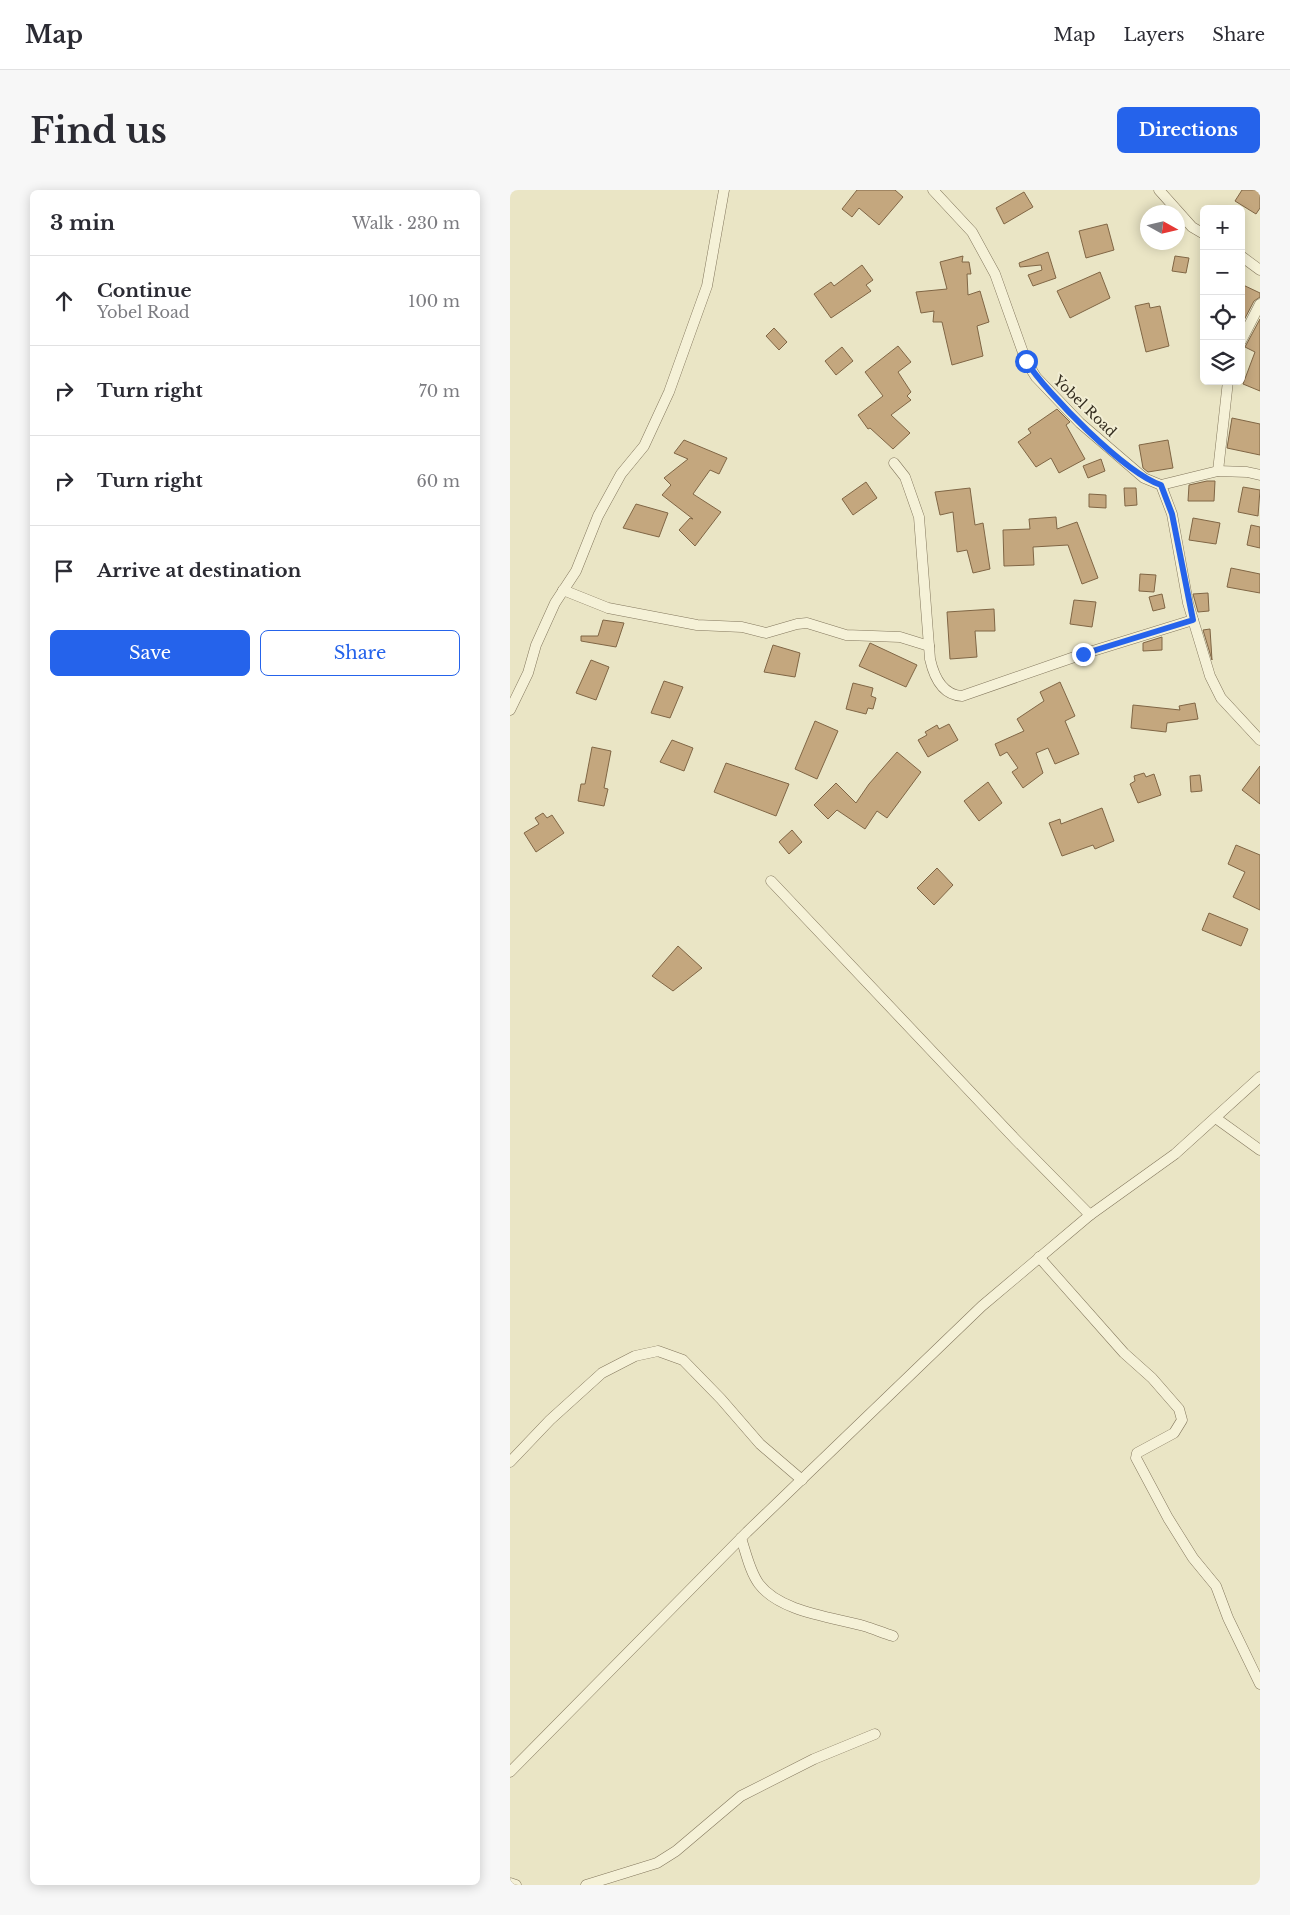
<!DOCTYPE html>
<meta charset="utf-8">
<style>
body{margin:0;font-family:"Libre Baskerville",serif;background:#f7f7f7;color:#2b2b33}
.controls{position:absolute;right:15px;top:15px;display:grid;overflow:hidden;border-radius:8px;box-shadow:0 2px 12px #0003}
.controls button{width:45px;height:45px;display:grid;place-items:center;padding:0;border:0;border-bottom:1px solid #e1e1e2;background:#fff;color:#2b2b33;font:25px sans-serif}
.compass{position:absolute;left:630px;top:15px;width:45px;height:45px;border-radius:50%;background:#fff;box-shadow:0 2px 12px #0003;rotate:98deg}
.stop{position:absolute;width:15px;height:15px;margin:-11px;border:4px solid #2563eb;border-radius:50%;background:#fff}
.stop.end{background:#2563eb;border-color:#fff;box-shadow:0 1px 5px #0008}
.list{margin:0;padding:0;list-style:none}
h2{display:flex;justify-content:space-between;align-items:center;height:65px;margin:0;padding:0 20px;font-size:21px}
h2 small{font-size:16px;font-weight:400;color:#7c7c81}
.list li{display:grid;grid-template-columns:32px 1fr auto;gap:15px;align-items:center;box-sizing:border-box;height:90px;padding:0 20px;border-top:1px solid #e1e1e2}
.list b{display:block;font-size:19px;white-space:nowrap}
.list p{margin:0;font-size:16px;white-space:nowrap;color:#7c7c81}
.list em{font-size:16px;font-style:normal;color:#7c7c81}
.actions{display:flex;gap:10px;padding:15px 20px}
.actions a{flex:1;padding:11px 0;border:1px solid #2563eb;border-radius:8px;text-align:center;font-size:18px;color:#2563eb}
.actions .main{background:#2563eb;color:#fff}
.icon{flex:none;width:28px;height:28px;fill:none;stroke:currentColor;stroke-width:2;stroke-linecap:round;stroke-linejoin:round}
.map{position:relative;flex:none;width:750px;height:1695px;overflow:hidden;border-radius:8px}
header{display:flex;align-items:center;gap:30px;box-sizing:border-box;height:70px;padding:0 25px;background:#fff;border-bottom:1px solid #e1e1e2}
header strong{font-size:24px}
nav{display:flex;gap:28px;margin-inline-start:auto;font-size:18px}
.intro{display:flex;align-items:center;justify-content:space-between;box-sizing:border-box;height:120px;padding:0 30px}
h1{margin:0;font-size:35px}
.button{padding:12px 22px;border-radius:8px;background:#2563eb;color:#fff;font-size:18px;font-weight:700}
main{display:flex;gap:30px;padding:0 30px}
aside{flex:1;background:#fff;border-radius:8px;box-shadow:0 2px 12px #0003}
.map>svg:first-child{display:block}
.building{fill:#c4a77e;stroke:#806645}
.lines{fill:none;stroke-linecap:round;stroke-linejoin:round}
.minor-casing{stroke:#83775d;stroke-width:11}
.minor{stroke:#f5f1d7;stroke-width:10}
.route{stroke:#2563eb;stroke-width:6}
.labels{text-anchor:middle;dominant-baseline:central;stroke-width:4;stroke-linejoin:round;paint-order:stroke}
.street-label{font-size:14px;fill:#342d1f;stroke:#f2eed4}
</style>
<header>
<strong>Map</strong>
<nav><a>Map</a><a>Layers</a><a>Share</a></nav>
</header>
<div class="intro"><h1>Find us</h1><a class="button">Directions</a></div>
<main>
<aside>
<h2>3 min<small>Walk · 230 m</small></h2>
<ul class="list">
<li><svg class="icon" aria-label="ahead" viewBox="0 0 24 24"><path d="M12 20V5M6 11l6-6 6 6"/></svg><div><b>Continue</b><p>Yobel Road</p></div><em>100 m</em></li>
<li><svg class="icon" aria-label="right" viewBox="0 0 24 24"><path d="M7 20v-9h11M14 6l5 5-5 5"/></svg><div><b>Turn right</b></div><em>70 m</em></li>
<li><svg class="icon" aria-label="right" viewBox="0 0 24 24"><path d="M7 20v-9h11M14 6l5 5-5 5"/></svg><div><b>Turn right</b></div><em>60 m</em></li>
<li><svg class="icon" aria-label="arrive" viewBox="0 0 24 24"><path d="M6 21V4h12l-3 4 3 4H6"/></svg><div><b>Arrive at destination</b></div></li>
</ul>
<div class="actions"><a class="main">Save</a><a>Share</a></div>
</aside>
<div class="map">
<svg width="750" height="1695" viewBox="0 0 750 1695">
<rect width="100%" height="100%" fill="#eae5c5"/>
<g class="building">
<path d="M 347,0 L 385,0 L 393,7 L 369,35 L 349,18 L 342,27 L 332,19 Z"/>
<path d="M 732,0 L 750,0 L 750,18 L 746,24 L 725,11 Z"/>
<path d="M 514,2 L 523,17 L 494,34 L 486,18 Z"/>
<path d="M 597,34 L 604,60 L 576,68 L 569,41 Z"/>
<path d="M 538,62 L 546,88 L 523,96 L 518,85 L 532,80 L 531,75 L 510,77 L 509,73 Z"/>
<path d="M 453,66 L 452,72 L 459,72 L 461,84 L 457,84 L 458,105 L 470,101 L 479,132 L 467,136 L 473,166 L 442,175 L 432,132 L 423,132 L 424,121 L 411,123 L 406,102 L 437,99 L 430,72 Z"/>
<path d="M 665,66 L 679,68 L 676,83 L 662,81 Z"/>
<path d="M 352,75 L 363,90 L 356,95 L 361,101 L 321,128 L 304,104 L 321,92 L 324,96 Z"/>
<path d="M 590,82 L 600,108 L 560,128 L 547,101 Z"/>
<path d="M 731,94 L 750,103 L 750,107 L 744,111 L 733,132 Z"/>
<path d="M 639,113 L 640,118 L 650,116 L 659,156 L 636,162 L 625,116 Z"/>
<path d="M 750,129 L 750,201 L 733,194 L 745,162 L 735,157 Z"/>
<path d="M 264,138 L 277,152 L 269,160 L 256,146 Z"/>
<path d="M 388,156 L 401,172 L 388,182 L 401,202 L 397,206 L 401,210 L 381,225 L 400,243 L 383,259 L 360,238 L 358,239 L 348,225 L 373,206 L 355,182 Z"/>
<path d="M 332,157 L 343,171 L 326,185 L 315,171 Z"/>
<path d="M 547,219 L 560,232 L 556,235 L 575,269 L 549,283 L 541,268 L 526,277 L 508,252 L 521,243 L 518,239 Z"/>
<path d="M 722,228 L 750,234 L 750,265 L 717,258 Z"/>
<path d="M 174,250 L 217,268 L 209,284 L 200,280 L 183,304 L 211,322 L 185,356 L 169,340 L 180,328 L 183,329 L 152,305 L 161,295 L 154,288 L 178,269 L 164,263 Z"/>
<path d="M 658,250 L 663,278 L 638,282 L 633,278 L 629,255 Z"/>
<path d="M 591,269 L 595,281 L 578,288 L 573,276 Z"/>
<path d="M 697,291 L 705,291 L 704,311 L 678,311 L 679,295 Z"/>
<path d="M 356,292 L 367,308 L 343,325 L 332,309 Z"/>
<path d="M 733,297 L 750,300 L 748,326 L 728,322 Z"/>
<path d="M 460,298 L 465,335 L 473,333 L 480,379 L 463,383 L 457,360 L 447,362 L 443,322 L 430,325 L 425,302 Z"/>
<path d="M 614,298 L 626,298 L 627,315 L 615,316 Z"/>
<path d="M 579,304 L 596,305 L 596,318 L 579,317 Z"/>
<path d="M 126,314 L 158,323 L 149,347 L 113,338 Z"/>
<path d="M 546,327 L 547,339 L 567,332 L 588,388 L 572,394 L 558,355 L 523,357 L 524,375 L 494,376 L 493,340 L 520,339 L 519,329 Z"/>
<path d="M 683,328 L 710,333 L 706,354 L 679,350 Z"/>
<path d="M 741,335 L 750,337 L 750,358 L 737,355 Z"/>
<path d="M 721,378 L 750,384 L 750,403 L 717,397 Z"/>
<path d="M 630,384 L 646,385 L 644,402 L 629,401 Z"/>
<path d="M 698,403 L 699,421 L 688,422 L 683,404 Z"/>
<path d="M 652,404 L 655,418 L 643,421 L 639,407 Z"/>
<path d="M 564,410 L 586,412 L 582,437 L 560,434 Z"/>
<path d="M 484,419 L 485,441 L 465,441 L 467,467 L 440,469 L 437,422 Z"/>
<path d="M 93,430 L 114,433 L 106,457 L 71,451 L 71,446 L 88,446 Z"/>
<path d="M 700,439 L 702,470 L 693,440 Z"/>
<path d="M 652,447 L 652,460 L 633,461 L 633,453 Z"/>
<path d="M 360,453 L 407,475 L 396,497 L 349,476 Z"/>
<path d="M 263,455 L 290,463 L 285,487 L 254,482 Z"/>
<path d="M 81,470 L 99,477 L 86,510 L 66,503 Z"/>
<path d="M 154,491 L 173,497 L 160,528 L 141,523 Z"/>
<path d="M 550,492 L 565,526 L 555,531 L 569,564 L 545,574 L 538,558 L 526,563 L 533,583 L 513,598 L 502,582 L 508,578 L 497,562 L 490,566 L 485,554 L 514,541 L 507,529 L 534,511 L 530,502 Z"/>
<path d="M 343,493 L 363,498 L 361,506 L 366,508 L 363,519 L 358,518 L 356,524 L 336,519 Z"/>
<path d="M 685,513 L 688,529 L 657,533 L 656,542 L 621,538 L 623,515 L 670,520 L 669,516 Z"/>
<path d="M 305,531 L 328,541 L 307,589 L 285,579 Z"/>
<path d="M 439,534 L 448,550 L 418,567 L 408,550 L 417,545 L 415,542 L 427,535 L 429,539 Z"/>
<path d="M 162,550 L 183,558 L 174,581 L 150,572 Z"/>
<path d="M 82,557 L 101,561 L 94,598 L 98,599 L 94,616 L 68,611 L 71,594 L 75,594 Z"/>
<path d="M 387,562 L 411,582 L 377,628 L 367,621 L 355,639 L 327,620 L 318,629 L 304,615 L 326,593 L 346,613 L 359,594 Z"/>
<path d="M 216,573 L 279,594 L 266,626 L 204,602 Z"/>
<path d="M 750,576 L 750,614 L 732,600 Z"/>
<path d="M 634,583 L 636,587 L 644,584 L 651,605 L 628,613 L 620,594 L 625,591 L 624,586 Z"/>
<path d="M 690,585 L 692,601 L 681,602 L 680,586 Z"/>
<path d="M 478,592 L 492,613 L 469,631 L 454,611 Z"/>
<path d="M 592,618 L 604,651 L 585,659 L 583,655 L 552,666 L 539,633 L 550,629 L 551,634 Z"/>
<path d="M 33,623 L 37,628 L 42,625 L 54,643 L 26,662 L 14,643 L 29,634 L 25,628 Z"/>
<path d="M 282,640 L 292,652 L 279,664 L 269,652 Z"/>
<path d="M 726,655 L 750,665 L 750,720 L 723,707 L 735,682 L 718,674 Z"/>
<path d="M 427,678 L 443,695 L 424,715 L 407,698 Z"/>
<path d="M 699,723 L 738,739 L 731,756 L 692,740 Z"/>
<path d="M 168,756 L 192,778 L 163,801 L 142,786 Z"/>
</g>
<g class="lines">
<defs>
<g id="minor">
<path d="M 423,0 L 462,42 L 485,84 L 516,171 L 526,187 L 570,233 L 634,288 L 651,295 L 708,281 L 737,282 L 750,285"/>
<path d="M 649,0 L 682,37 L 694,44"/>
<path d="M 731,66 L 750,80"/>
<path d="M 731,151 L 750,114"/>
<path d="M 384,273 L 395,287 L 409,327 L 420,469 C 424,487 432,505 452,506 L 573,464 L 683,430"/>
<path d="M 708,281 L 718,191"/>
<path d="M 651,295 L 662,324 L 678,413 L 700,486 L 711,508 L 750,550"/>
<path d="M 53,400 L 98,418 L 187,435 L 232,437 L 256,443 L 287,434 L 297,433 L 336,445 L 390,447 L 419,456"/>
<path d="M 0,520 L 18,483 L 26,455 L 45,413 L 66,381 L 88,326 L 111,284 L 134,256 L 159,202 L 197,96 L 214,0"/>
<path d="M 261,691 L 506,950 L 580,1025"/>
<path d="M 707,929 L 750,960"/>
<path d="M 529,1067 L 614,1163 L 642,1188 L 669,1219 L 672,1230 L 664,1243 L 627,1263 L 626,1268 L 658,1328 L 683,1368 L 706,1396 L 718,1428 L 750,1494"/>
<path d="M 0,1272 L 40,1230 L 92,1183 L 125,1166 L 148,1161 L 173,1170 L 211,1209 L 250,1254 L 292,1290"/>
<path d="M 231,1348 C 236,1363 240,1382 249,1394 C 270,1422 322,1427 354,1436 C 364,1439 373,1443 383,1446"/>
<path d="M 0,1582 L 237,1342 L 472,1116 L 580,1025 L 665,964 L 750,887"/>
<path d="M 0,1693 L 6,1695"/>
<path d="M 76,1695 L 147,1673 L 166,1661 L 231,1606 L 304,1569 L 365,1544"/>
</g>
</defs>
<use href="#minor" class="minor-casing"/>
<use href="#minor" class="minor"/>
</g>
<g class="lines">
<path class="route" d="M 516,171 C 537,204 615,283 651,295 L 662,324 L 683,430 L 573,464"/>
</g>
<g class="labels">
<g class="street-label">
<text transform="translate(575 216) rotate(44)">Yobel Road</text>
</g>
</g>
</svg>
<div class="controls">
<button>+</button>
<button>−</button>
<button><svg class="icon" aria-label="locate" viewBox="0 0 24 24"><circle cx="12" cy="12" r="6"/><path d="M12 2v4M12 18v4M2 12h4M18 12h4"/></svg></button>
<button><svg class="icon" aria-label="layers" viewBox="0 0 24 24"><path d="M12 4l9 5-9 5-9-5zM3 14l9 5 9-5"/></svg></button>
</div>
<svg class="compass" viewBox="-18 -18 36 36"><path d="M0-13l5 13h-10z" fill="#e53935"/><path d="M0 13l5-13h-10z" fill="#7c7c81"/></svg>
<div class="stop" style="left:516px;top:171px"></div>
<div class="stop end" style="left:573px;top:464px"></div>
</div>
</main>
